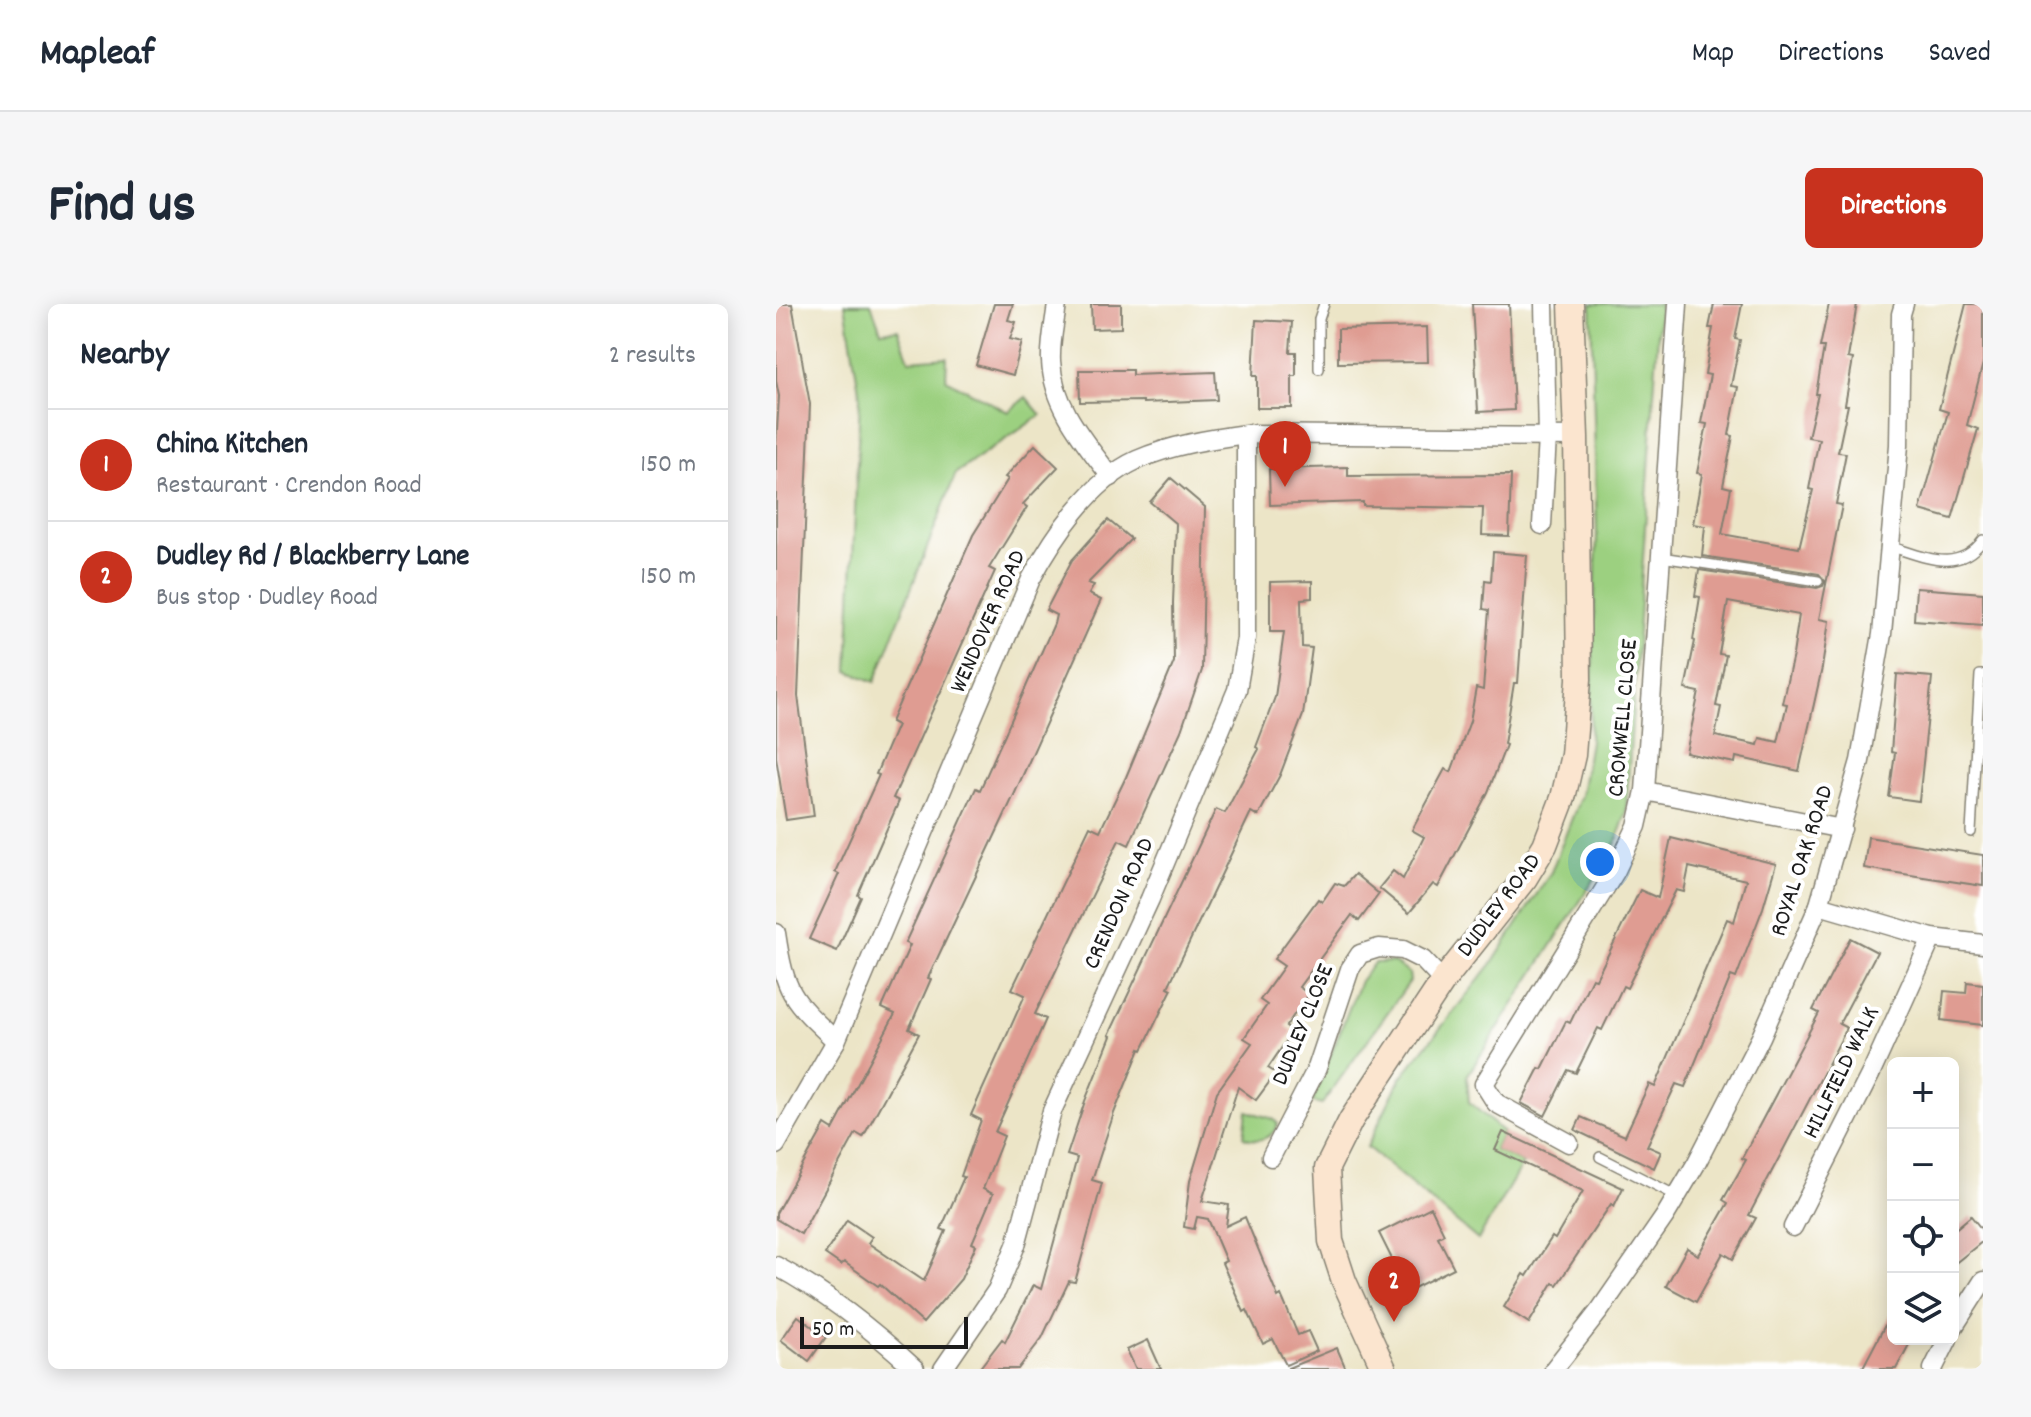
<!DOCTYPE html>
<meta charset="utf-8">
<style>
body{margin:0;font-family:Dekko,sans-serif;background:#f6f6f7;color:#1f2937}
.controls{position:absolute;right:24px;bottom:24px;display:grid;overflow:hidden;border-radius:12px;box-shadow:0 4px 20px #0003}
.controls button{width:72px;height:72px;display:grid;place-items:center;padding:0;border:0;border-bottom:2px solid #e0e1e3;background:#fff;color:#1f2937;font:40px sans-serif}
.scale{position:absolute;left:24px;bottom:20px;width:168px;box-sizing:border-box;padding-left:8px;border:4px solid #1c1c1c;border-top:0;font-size:22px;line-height:28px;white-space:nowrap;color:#1c1c1c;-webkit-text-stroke:6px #fff;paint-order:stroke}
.you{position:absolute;left:824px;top:558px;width:28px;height:28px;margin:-20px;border:6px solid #fff;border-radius:50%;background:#1a73e8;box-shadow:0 0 0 12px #1a73e833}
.badge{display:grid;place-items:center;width:52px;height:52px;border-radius:50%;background:#c8321e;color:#fff;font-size:26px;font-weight:700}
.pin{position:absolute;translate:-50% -66px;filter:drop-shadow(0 2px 4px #0008)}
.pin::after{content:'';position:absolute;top:42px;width:28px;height:24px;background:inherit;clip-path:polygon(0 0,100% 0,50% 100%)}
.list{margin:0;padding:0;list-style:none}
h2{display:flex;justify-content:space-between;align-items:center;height:104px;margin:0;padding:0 32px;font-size:34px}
h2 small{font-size:26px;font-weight:400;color:#747a83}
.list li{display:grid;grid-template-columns:52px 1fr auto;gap:24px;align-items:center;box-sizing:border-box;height:112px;padding:0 32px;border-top:2px solid #e0e1e3}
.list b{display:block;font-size:30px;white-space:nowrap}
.list p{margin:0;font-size:26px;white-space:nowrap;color:#747a83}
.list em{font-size:26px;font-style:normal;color:#747a83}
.icon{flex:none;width:44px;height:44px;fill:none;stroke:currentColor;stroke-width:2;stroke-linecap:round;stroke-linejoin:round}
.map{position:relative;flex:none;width:1207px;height:1065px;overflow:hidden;border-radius:12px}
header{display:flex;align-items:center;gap:48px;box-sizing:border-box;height:112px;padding:0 40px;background:#fff;border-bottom:2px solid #e0e1e3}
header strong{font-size:38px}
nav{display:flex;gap:44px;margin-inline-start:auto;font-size:28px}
.intro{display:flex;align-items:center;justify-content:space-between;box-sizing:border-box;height:192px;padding:0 48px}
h1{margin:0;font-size:56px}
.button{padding:20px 36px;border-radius:12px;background:#c8321e;color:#fff;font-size:28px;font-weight:700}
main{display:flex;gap:48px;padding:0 48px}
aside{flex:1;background:#fff;border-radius:12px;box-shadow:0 4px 20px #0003}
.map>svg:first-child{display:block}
.green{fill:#9cd080;stroke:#5c764e;stroke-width:2}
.building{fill:#df9c92;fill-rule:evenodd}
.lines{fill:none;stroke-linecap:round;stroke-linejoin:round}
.service-casing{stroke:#848072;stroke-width:12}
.minor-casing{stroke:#848072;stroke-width:21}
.secondary-casing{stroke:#848072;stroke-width:27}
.service{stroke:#fff;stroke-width:9}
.minor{stroke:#fff;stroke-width:18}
.secondary{stroke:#fbe5cf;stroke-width:24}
.labels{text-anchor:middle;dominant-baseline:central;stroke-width:8;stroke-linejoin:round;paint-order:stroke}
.street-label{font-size:24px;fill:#1c1c1c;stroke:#fff}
</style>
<header>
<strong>Mapleaf</strong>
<nav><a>Map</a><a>Directions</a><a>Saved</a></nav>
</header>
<div class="intro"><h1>Find us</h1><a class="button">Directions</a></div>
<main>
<aside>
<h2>Nearby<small>2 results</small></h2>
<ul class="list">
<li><span class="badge">1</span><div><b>China Kitchen</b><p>Restaurant · Crendon Road</p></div><em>150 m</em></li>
<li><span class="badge">2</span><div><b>Dudley Rd / Blackberry Lane</b><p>Bus stop · Dudley Road</p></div><em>150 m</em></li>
</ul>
</aside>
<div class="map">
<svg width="1207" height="1065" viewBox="0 0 1207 1065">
<rect width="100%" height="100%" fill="#fff"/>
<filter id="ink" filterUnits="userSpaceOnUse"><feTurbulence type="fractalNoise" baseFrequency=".0125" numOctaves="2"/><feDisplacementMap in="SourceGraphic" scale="16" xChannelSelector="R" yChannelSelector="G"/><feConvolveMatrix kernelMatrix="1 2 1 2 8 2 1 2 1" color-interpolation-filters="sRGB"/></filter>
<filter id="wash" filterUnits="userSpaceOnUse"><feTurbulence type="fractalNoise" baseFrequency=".006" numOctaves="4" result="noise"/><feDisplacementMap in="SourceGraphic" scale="32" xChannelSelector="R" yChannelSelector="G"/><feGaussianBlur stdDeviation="1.8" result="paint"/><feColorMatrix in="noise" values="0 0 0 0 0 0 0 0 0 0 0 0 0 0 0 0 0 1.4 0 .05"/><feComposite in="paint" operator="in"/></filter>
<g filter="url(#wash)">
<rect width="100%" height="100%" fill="#ece5c7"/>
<g class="green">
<path d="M 69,0 L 95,0 L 105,27 L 122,25 L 133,56 L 171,53 L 170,75 L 232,108 L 250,93 L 265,111 L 180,169 L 99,378 L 72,367 L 84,93 Z"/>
<path d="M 815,0 L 884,0 L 850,509 L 838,545 L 691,772 L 693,798 L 727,828 L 719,846 L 747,859 L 702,936 L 591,843 L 624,775 L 717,658 L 775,568 L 805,491 L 814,437 L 821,231 Z"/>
<path d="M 617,658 L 633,669 L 634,677 L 546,800 L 536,798 L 584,677 L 598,659 Z"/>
<path d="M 471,807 L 497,815 L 502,820 C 497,835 481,839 468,833 Z"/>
</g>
<g id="blocks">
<g class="building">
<path d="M 0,0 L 16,0 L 34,100 L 22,392 L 38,512 L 10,516 L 0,453 L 0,144 L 3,92 L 0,77 Z"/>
<path d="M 218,0 L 237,0 L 232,16 L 240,18 L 234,35 L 246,38 L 237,71 L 200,61 Z"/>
<path d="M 315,0 L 345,0 L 345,24 L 316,25 Z"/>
<path d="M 696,0 L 733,0 L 738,106 L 702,108 Z"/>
<path d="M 938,0 L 966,0 L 959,35 L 964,36 L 955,82 L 962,83 L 953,131 L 957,132 L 947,182 L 955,184 L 946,230 L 1023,244 L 1037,186 L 1033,185 L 1043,135 L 1032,133 L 1042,90 L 1040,90 L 1048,43 L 1044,43 L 1053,0 L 1081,0 L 1072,54 L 1077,55 L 1069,101 L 1072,101 L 1062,148 L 1070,149 L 1060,200 L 1066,201 L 1043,315 L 1053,317 L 1046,364 L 1023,467 L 960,453 L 959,459 L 910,449 L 923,388 L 909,385 L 919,337 L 917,336 L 924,293 L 919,292 L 923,266 L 1041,284 L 1047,282 L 1049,277 L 1043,270 L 926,252 L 929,222 L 917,220 L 926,170 L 921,169 L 931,120 L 925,119 L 934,71 L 929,70 L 937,24 L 933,24 ZM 952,298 L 1023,311 L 1017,351 L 1006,399 L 1011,400 L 1002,438 L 984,434 L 982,441 L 939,432 L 945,403 L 940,402 L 950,351 L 943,350 Z"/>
<path d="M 1190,0 L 1207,0 L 1207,59 L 1191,121 L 1202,125 L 1176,215 L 1144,206 L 1172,108 L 1163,105 Z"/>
<path d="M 480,16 L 516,18 L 514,48 L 520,48 L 520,72 L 516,72 L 516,104 L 481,104 L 481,72 L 477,72 Z"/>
<path d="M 651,23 L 652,58 L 562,59 L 562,25 Z"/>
<path d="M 303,66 L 356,66 L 356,71 L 439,68 L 441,96 L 367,99 L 367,97 L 304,98 Z"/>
<path d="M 259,141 L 282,163 L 247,200 L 251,203 L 213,264 L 219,267 L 117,494 L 123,497 L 82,591 L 85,593 L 61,647 L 33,635 L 63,570 L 59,568 L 103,471 L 100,470 L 121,421 L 115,418 L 197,231 L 232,175 L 229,173 Z"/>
<path d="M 572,163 L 572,172 L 735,171 L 733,232 L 706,231 L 707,204 L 587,202 L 587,198 L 494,201 L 493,165 Z"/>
<path d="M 395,174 L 429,203 L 426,366 L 405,427 L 353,541 L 343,536 L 259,710 L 270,715 L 219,828 L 228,832 L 207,885 L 217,890 L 196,939 L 200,941 L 185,975 L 147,1019 L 104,980 L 102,982 L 68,958 L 65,961 L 49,950 L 71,916 L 96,933 L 92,939 L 148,977 L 170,927 L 165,925 L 188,873 L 185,872 L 205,816 L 195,811 L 249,691 L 236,685 L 314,522 L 324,527 L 350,473 L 398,358 L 397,299 L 400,220 L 374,198 Z"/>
<path d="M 332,216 L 355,235 L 312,279 L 318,281 L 313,290 L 325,296 L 238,491 L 152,674 L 155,675 L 133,725 L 143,730 L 87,833 L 80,829 L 25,930 L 0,915 L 0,909 L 49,821 L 57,826 L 119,710 L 106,704 L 134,641 L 129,639 L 200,484 L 204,486 L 278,320 L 280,311 L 270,306 L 296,256 Z"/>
<path d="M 717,248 L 751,251 L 742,379 L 738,379 L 728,440 L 730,441 L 712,488 L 662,583 L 657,580 L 633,609 L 603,584 L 617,567 L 627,575 L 648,533 L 636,526 L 669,465 L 675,468 L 694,417 L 700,384 L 707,386 L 713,306 L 707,305 L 709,276 L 715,277 Z"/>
<path d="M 536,277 L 536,294 L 525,295 L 526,343 L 536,344 L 527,411 L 504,471 L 482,512 L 475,508 L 392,683 L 396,685 L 366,746 L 364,745 L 338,809 L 316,876 L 326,879 L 299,978 L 293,977 L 266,1034 L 242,1065 L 203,1065 L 226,1035 L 229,1038 L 257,981 L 265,985 L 301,854 L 291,851 L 309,797 L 335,732 L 333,731 L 440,505 L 449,509 L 483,445 L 480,443 L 499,393 L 508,328 L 494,328 L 494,278 Z"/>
<path d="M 1140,284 L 1207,289 L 1207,321 L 1138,316 Z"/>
<path d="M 1121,370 L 1156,373 L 1143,497 L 1113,493 L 1119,449 L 1115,448 Z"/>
<path d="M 1092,533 L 1207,551 L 1207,582 L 1088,564 Z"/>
<path d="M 895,534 L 1000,560 L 987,604 L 960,674 L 955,672 L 909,783 L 900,780 L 871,842 L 885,848 L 878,864 L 799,826 L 805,813 L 849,832 L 873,780 L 879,783 L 951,615 L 958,618 L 970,576 L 913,563 L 908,588 L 900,586 L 851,684 L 847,682 L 826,726 L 822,724 L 800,769 L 792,766 L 769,812 L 745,799 L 763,764 L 766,765 L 790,717 L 794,719 L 816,674 L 820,675 L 864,586 L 882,594 Z"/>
<path d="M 579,570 L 603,590 L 583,617 L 576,611 L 523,683 L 533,690 L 510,722 L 517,727 L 492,764 L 500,769 L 480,796 L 462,783 L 426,897 L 453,901 L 450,922 L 469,913 L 502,993 L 505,991 L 522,1031 L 532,1027 L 541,1047 L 510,1061 L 497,1035 L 487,1040 L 471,1006 L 468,1008 L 446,959 L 450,957 L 432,915 L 421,913 L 418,925 L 408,923 L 414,877 L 441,788 L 476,739 L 468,734 L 491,701 L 484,696 L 508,662 L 498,655 L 542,595 L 546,598 L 559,579 L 568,582 Z"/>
<path d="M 1074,634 L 1101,648 L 1063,720 L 1071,724 L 973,911 L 980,914 L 957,955 L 947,949 L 920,998 L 890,982 L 911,944 L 922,951 L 952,899 L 947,896 L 970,856 L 966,854 L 1043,709 L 1037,706 Z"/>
<path d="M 1191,678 L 1207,680 L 1207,721 L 1165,716 L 1168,687 L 1190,689 Z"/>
<path d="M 727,828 L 847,884 L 838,902 L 835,900 L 781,981 L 777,979 L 753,1019 L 728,1003 L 748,970 L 751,972 L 776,933 L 779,935 L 807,887 L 719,846 Z"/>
<path d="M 655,903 L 668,930 L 662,933 L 678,964 L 632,987 L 603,929 Z"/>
<path d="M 1195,912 L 1207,927 L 1207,937 L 1177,961 L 1177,927 Z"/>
<path d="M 1117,1006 L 1117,1035 L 1136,1035 L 1120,1065 L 1086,1065 Z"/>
<path d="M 22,1012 L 50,1033 L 33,1057 L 5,1036 Z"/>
<path d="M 372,1036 L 385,1065 L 360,1065 L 351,1046 Z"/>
<path d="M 561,1044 L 570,1065 L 512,1065 L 512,1064 Z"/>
</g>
</g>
</g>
<g filter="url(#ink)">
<use href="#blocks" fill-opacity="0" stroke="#848072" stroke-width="2"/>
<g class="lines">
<defs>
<g id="service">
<path d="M 543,65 L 543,15 L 548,0"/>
<path d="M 1116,243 C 1149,253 1182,270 1207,236"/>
<path d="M 885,253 L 1042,277"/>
<path d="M 1195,528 L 1204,371 L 1207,371"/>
<path d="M 824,853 L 901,892"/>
</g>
<g id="minor">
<path d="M 281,0 C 279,18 274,38 275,57 C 277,102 309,138 335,173"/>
<path d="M 766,221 L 771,133 L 768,0"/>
<path d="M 869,487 L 1066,525"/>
<path d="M 1043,601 L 1156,634 L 1207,640"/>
<path d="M 0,629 C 9,690 16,696 60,737"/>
<path d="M 793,839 L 720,799 L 708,780 L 839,568 L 861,522 L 869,487 L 902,0"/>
<path d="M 0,841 L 60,737 L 255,275 C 278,232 315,177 361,156 C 395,141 434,135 470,130 L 800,133"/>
<path d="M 495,853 L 541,764 L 574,665 L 584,650 L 603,644 L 627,646 L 647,656 L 667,677"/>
<path d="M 1017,923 L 1095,769 L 1156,634"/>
<path d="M 0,962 C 52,990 96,1025 139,1065"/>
<path d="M 1177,1024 L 1207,977"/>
<path d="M 167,1065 L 221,986 L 240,941 L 276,807 L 374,595 L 461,386 L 470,334 L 470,130"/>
<path d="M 778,1065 L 824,1006 L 889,912 L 920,860 L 985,733 L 1043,601 L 1084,457 L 1106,330 L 1123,141 L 1125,10 L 1128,0"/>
<path d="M 1157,1065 L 1172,1035"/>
</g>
<path id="secondary" d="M 608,1065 L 568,977 L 555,937 L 551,864 L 575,816 L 667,677 L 749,574 L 769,541 L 787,494 L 797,451 L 803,375 L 800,133 L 795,0"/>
</defs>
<use href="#service" class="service-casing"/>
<use href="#minor" class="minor-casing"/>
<use href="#secondary" class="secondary-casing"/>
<use href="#service" class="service"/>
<use href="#minor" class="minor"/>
<use href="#secondary" class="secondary"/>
</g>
</g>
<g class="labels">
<g class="street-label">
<text transform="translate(213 318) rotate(-66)">WENDOVER ROAD</text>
<text transform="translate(848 414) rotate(-85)">CROMWELL CLOSE</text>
<text transform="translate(1027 557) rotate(-72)">ROYAL OAK ROAD</text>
<text transform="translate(344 600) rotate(-66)">CRENDON ROAD</text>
<text transform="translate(724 602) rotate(-53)">DUDLEY ROAD</text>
<text transform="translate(528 721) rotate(-68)">DUDLEY CLOSE</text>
<text transform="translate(1066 769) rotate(-64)">HILLFIELD WALK</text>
</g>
</g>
</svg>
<div class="controls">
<button>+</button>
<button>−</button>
<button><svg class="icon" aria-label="locate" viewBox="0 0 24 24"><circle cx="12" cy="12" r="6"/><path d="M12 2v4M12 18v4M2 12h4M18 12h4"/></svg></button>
<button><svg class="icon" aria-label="layers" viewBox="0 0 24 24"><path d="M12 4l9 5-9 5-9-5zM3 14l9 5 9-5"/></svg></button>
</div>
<div class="scale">50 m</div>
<div class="you"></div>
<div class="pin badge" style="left:509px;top:183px">1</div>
<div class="pin badge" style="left:618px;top:1018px">2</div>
</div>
</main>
